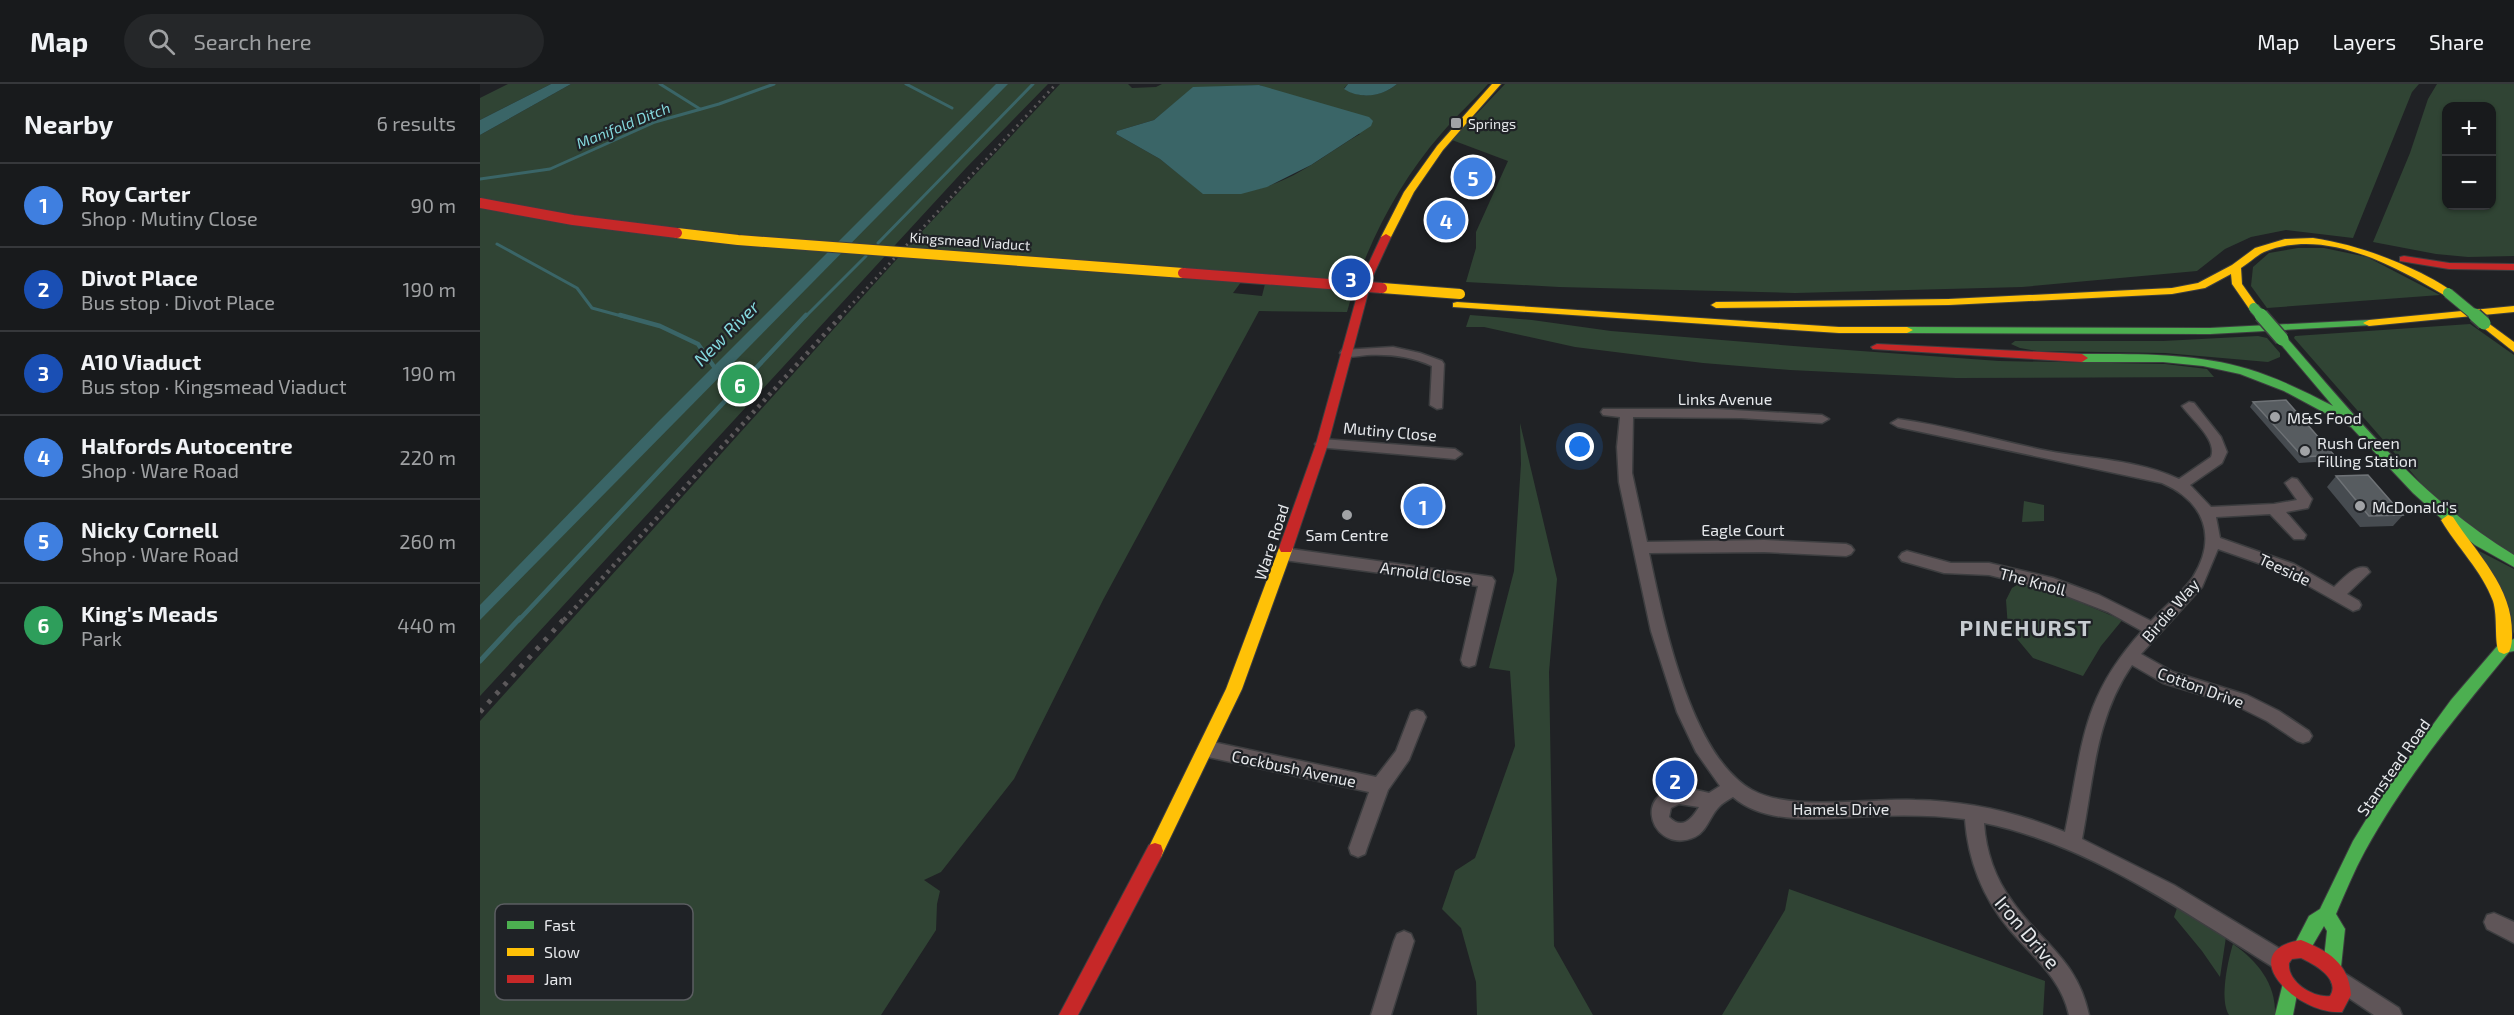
<!DOCTYPE html>
<meta charset="utf-8">
<style>
body{margin:0;font-family:"Exo 2",sans-serif;background:#252729;color:#f1f3f6}
.controls{position:absolute;right:18px;top:18px;display:grid;overflow:hidden;border-radius:12px;box-shadow:0 2px 4px #0004}
.controls button{width:54px;height:54px;display:grid;place-items:center;padding:0;border:0;border-bottom:2px solid #36383b;background:#181a1c;color:#f1f3f6;font:30px sans-serif}
.you{position:absolute;left:1100px;top:363px;width:21px;height:21px;margin:-15px;border:4px solid #fff;border-radius:50%;background:#1a73e8;box-shadow:0 0 0 9px #1a73e833}
.badge{display:grid;place-items:center;width:39px;height:39px;border-radius:50%;background:#a1a3a6;color:#fff;font-size:20px;font-weight:700}
.pin{position:absolute;translate:-50% -50%;border:3px solid #fff;box-shadow:0 2px 6px #0006}
.list{margin:0;padding:0;list-style:none}
h2{display:flex;justify-content:space-between;align-items:center;height:78px;margin:0;padding:0 24px;font-size:26px}
h2 small{font-size:20px;font-weight:400;color:#9fa1a3}
.list li{display:grid;grid-template-columns:39px 1fr auto;gap:18px;align-items:center;box-sizing:border-box;height:84px;padding:0 24px;border-top:2px solid #36383b}
.list b{display:block;font-size:22px;white-space:nowrap}
.list p{margin:0;font-size:20px;white-space:nowrap;color:#9fa1a3}
.list em{font-size:20px;font-style:normal;color:#9fa1a3}
.icon{flex:none;width:33px;height:33px;fill:none;stroke:currentColor;stroke-width:2;stroke-linecap:round;stroke-linejoin:round}
.map{position:relative;flex:none;width:2034px;height:931px;overflow:hidden}
header{display:flex;align-items:center;gap:36px;box-sizing:border-box;height:84px;padding:0 30px;background:#181a1c;border-bottom:2px solid #36383b}
header strong{font-size:28px}
nav{display:flex;gap:33px;margin-inline-start:auto;font-size:21px}
.search{width:420px;height:54px;background:#252729;display:flex;align-items:center;gap:15px;box-sizing:border-box;padding:0 21px;border-radius:33px;color:#9fa1a3;font-size:22px}
main{display:flex}
aside{flex:1;background:#181a1c}
.map>svg:first-child{display:block}
.green{fill:#304434;fill-rule:evenodd}
.water{fill:#3a6567}
.lines{fill:none;stroke-linecap:round;stroke-linejoin:round}
.stream-far2{stroke:#3a6567;stroke-width:3}
.stream-far1{stroke:#3a6567;stroke-width:4.5}
.stream{stroke:#3a6567;stroke-width:5}
.street-casing{stroke:#3d3e40;stroke-width:3}
.fast-casing{stroke:#3d3e40;stroke-width:2}
.slow-casing{stroke:#3d3e40;stroke-width:2}
.jam-casing{stroke:#3d3e40;stroke-width:2}
.street{fill:#5f5558;fill-rule:evenodd}
.fast{fill:#4caf50;fill-rule:evenodd}
.slow{fill:#ffc107;fill-rule:evenodd}
.jam{fill:#c62828;fill-rule:evenodd}
.rail-far2{stroke:#5c595b;stroke-width:3;stroke-dasharray:2 4.5;stroke-linecap:butt}
.rail-far1{stroke:#5c595b;stroke-width:4.5;stroke-dasharray:3 5;stroke-linecap:butt}
.rail{stroke:#5c595b;stroke-width:5;stroke-dasharray:4 8;stroke-linecap:butt}
.fast-bridge-far1-casing{stroke:#3d3e40;stroke-width:12;stroke-linecap:butt}
.fast-bridge-casing{stroke:#3d3e40;stroke-width:16;stroke-linecap:butt}
.slow-bridge-casing{stroke:#3d3e40;stroke-width:12;stroke-linecap:butt}
.jam-bridge-casing{stroke:#3d3e40;stroke-width:12;stroke-linecap:butt}
.fast-bridge-far1{stroke:#4caf50;stroke-width:10}
.fast-bridge{stroke:#4caf50;stroke-width:13}
.slow-bridge{stroke:#ffc107;stroke-width:10}
.jam-bridge{stroke:#c62828;stroke-width:10}
.wall{fill:#464b50}
.building{fill:#575c60;stroke:#6e7276;stroke-width:1.5}
.poi-dot{fill:#a1a3a6;stroke:#1f2226;stroke-width:2}
.labels{text-anchor:middle;dominant-baseline:central;stroke-width:4.5;stroke-linejoin:round;paint-order:stroke}
.far-poi-label{font-size:14px;fill:#e6e8eb;stroke:#1f2226;text-anchor:start}
.far-street-label{font-size:14px;fill:#e6e8eb;stroke:#1f2226}
.far-water-label{font-size:15px;font-style:italic;fill:#84d8dd;stroke:#1f2226}
.street-label{font-size:16px;fill:#e6e8eb;stroke:#1f2226}
.poi-label{font-size:16px;fill:#e6e8eb;stroke:#1f2226;text-anchor:start}
.water-label{font-size:18px;font-style:italic;fill:#84d8dd;stroke:#1f2226}
.near-street-label{font-size:20px;fill:#e6e8eb;stroke:#1f2226}
.district-label{font-size:22px;font-weight:bold;letter-spacing:1.5px;fill:#c7ccd1;stroke:#1f2226}
.key{fill:#1f2226;stroke:#5b5d61;stroke-width:1.5}
.key-label{font-size:16px;fill:#e6e8eb}
</style>
<header>
<strong>Map</strong>
<div class="search"><svg class="icon" aria-label="search" viewBox="0 0 24 24"><circle cx="10" cy="10" r="6"/><path d="M15 15l6 6"/></svg>Search here</div>
<nav><a>Map</a><a>Layers</a><a>Share</a></nav>
</header>
<main>
<aside>
<h2>Nearby<small>6 results</small></h2>
<ul class="list">
<li><span class="badge" style="background:#3f7fe0">1</span><div><b>Roy Carter</b><p>Shop · Mutiny Close</p></div><em>90 m</em></li>
<li><span class="badge" style="background:#1a4fb4">2</span><div><b>Divot Place</b><p>Bus stop · Divot Place</p></div><em>190 m</em></li>
<li><span class="badge" style="background:#1a4fb4">3</span><div><b>A10 Viaduct</b><p>Bus stop · Kingsmead Viaduct</p></div><em>190 m</em></li>
<li><span class="badge" style="background:#3f7fe0">4</span><div><b>Halfords Autocentre</b><p>Shop · Ware Road</p></div><em>220 m</em></li>
<li><span class="badge" style="background:#3f7fe0">5</span><div><b>Nicky Cornell</b><p>Shop · Ware Road</p></div><em>260 m</em></li>
<li><span class="badge" style="background:#2e9e5b">6</span><div><b>King's Meads</b><p>Park</p></div><em>440 m</em></li>
</ul>
</aside>
<div class="map">
<svg width="2034" height="931" viewBox="0 0 2034 931">
<rect width="100%" height="100%" fill="#202225"/>
<g class="green">
<path d="M 28,0 L 71,0 L 0,36 L 0,14 Z"/>
<path d="M 91,0 L 568,0 L 486,84 L 0,612 L 0,51 Z"/>
<path d="M 580,0 L 648,0 L 652,4 L 676,3 L 682,0 L 868,0 L 864,4 C 880,16 903,12 917,0 L 1008,0 C 993,17 976,32 961,50 C 918,99 884,165 867,228 L 779,227 L 623,516 L 534,695 L 461,788 L 444,796 L 460,807 L 457,820 L 456,846 L 401,931 L 0,931 L 0,637 L 435,155 ZM 780,1 L 880,50 C 850,67 822,91 788,102 C 769,109 744,108 724,110 L 680,75 L 636,50 L 637,47 L 674,36 L 713,4 ZM 767,190 L 787,192 L 782,212 L 753,209 Z"/>
<path d="M 1025,0 L 1939,0 L 1932,8 L 1873,154 L 1806,146 L 1771,153 L 1745,165 L 1717,187 L 1542,203 L 1315,209 L 1079,203 L 986,198 L 996,164 L 996,148 L 1028,77 L 972,56 Z"/>
<path d="M 1957,0 L 2034,0 L 2034,172 L 1988,173 L 1956,170 L 1893,158 L 1930,69 L 1948,15 ZM 1966,22 L 2012,22 L 2012,122 L 1966,122 Z"/>
<path d="M 1818,164 L 1844,164 L 1887,173 L 1960,211 L 1787,224 L 1771,202 L 1773,183 L 1789,169 Z"/>
<path d="M 990,231 L 1052,236 L 1131,247 L 1326,263 L 1519,277 L 1685,280 L 1727,285 L 1734,293 L 1476,294 L 1310,286 L 1223,279 L 1095,263 L 1004,243 L 986,243 Z"/>
<path d="M 1990,240 L 2034,271 L 2034,473 L 1954,414 L 1814,254 L 1815,252 Z"/>
<path d="M 1778,252 L 1787,254 L 1800,269 L 1800,273 L 1788,278 L 1685,269 L 1557,267 L 1540,264 L 1531,260 L 1535,257 L 1683,257 Z"/>
<path d="M 1040,339 L 1077,495 L 1069,588 L 1074,862 L 1113,931 L 997,931 L 996,898 L 981,844 L 962,825 L 975,787 L 995,774 L 1035,662 L 1030,587 L 1009,584 L 1034,487 L 1041,380 Z"/>
<path d="M 1544,417 L 1564,421 L 1564,437 L 1542,438 Z"/>
<path d="M 1999,467 L 2034,485 L 2034,550 Z"/>
<path d="M 1540,499 L 1604,516 L 1604,520 L 1635,533 L 1637,530 L 1644,534 L 1621,562 L 1603,592 L 1553,574 L 1528,544 L 1526,516 L 1532,504 Z"/>
<path d="M 1309,805 L 1565,897 L 1563,931 L 1242,931 L 1305,826 Z"/>
<path d="M 1697,824 L 1746,853 L 1740,893 L 1722,867 L 1694,833 Z"/>
<path d="M 1753,860 C 1777,877 1796,899 1795,931 L 1749,931 C 1739,916 1748,876 1753,860 Z"/>
</g>
<g class="water">
<path d="M 71,0 L 91,0 L 0,51 L 0,36 Z"/>
<path d="M 516,0 L 528,0 L 0,536 L 0,521 L 178,338 Z"/>
<path d="M 868,0 L 917,0 C 903,12 881,16 864,5 Z"/>
<path d="M 779,1 L 889,33 L 893,37 L 891,42 L 831,81 L 787,103 L 761,110 L 723,110 L 680,75 L 636,50 L 637,47 L 674,36 L 713,3 Z"/>
</g>
<g class="lines">
<g class="stream-far2">
<path d="M 180,0 L 220,25"/>
<path d="M 426,0 L 472,24"/>
<path d="M 0,95 L 70,85 L 175,38 L 239,20 L 294,0"/>
<path d="M 398,159 L 553,0"/>
<path d="M 17,160 L 97,204 L 112,224 L 145,233"/>
<path d="M 325,233 L 386,172"/>
</g>
<g class="stream-far1">
<path d="M 140,231 L 180,242 L 218,260 L 237,287"/>
<path d="M 39,536 L 326,231"/>
</g>
<path class="stream" d="M 0,577 L 40,534"/>
<defs>
<g id="street">
<path d="M 913,263 L 940,269 L 962,277 L 964,280 L 962,324 L 957,325 L 950,321 L 952,282 C 931,272 909,270 887,271 C 878,272 866,275 860,269 L 862,266 Z"/>
<path d="M 1709,318 L 1714,319 L 1741,353 L 1747,368 L 1742,379 L 1710,401 L 1731,423 L 1794,420 L 1817,416 L 1805,399 L 1812,394 L 1817,395 L 1832,415 L 1828,424 L 1806,428 L 1826,451 L 1824,455 L 1814,455 L 1790,430 L 1736,433 L 1740,454 L 1814,480 L 1854,503 C 1863,495 1875,480 1887,484 L 1890,488 L 1867,510 L 1879,517 L 1881,521 L 1879,525 L 1873,527 L 1804,488 L 1738,465 L 1722,503 L 1661,570 L 1693,588 L 1767,611 L 1799,627 L 1829,647 L 1832,652 L 1829,657 L 1823,659 L 1817,657 L 1787,637 L 1755,621 L 1683,599 L 1652,581 C 1615,635 1614,693 1602,755 L 1694,801 L 1807,869 L 1810,876 L 1807,883 L 1800,886 L 1793,883 C 1702,827 1610,761 1504,739 C 1506,768 1515,794 1532,817 C 1562,860 1597,875 1609,931 L 1589,931 C 1581,894 1553,873 1529,845 C 1503,814 1488,776 1485,735 C 1455,731 1424,731 1393,732 C 1349,733 1289,744 1253,713 C 1248,716 1242,719 1238,724 C 1229,734 1227,747 1215,753 C 1166,775 1144,685 1229,709 L 1240,702 L 1216,668 L 1197,628 L 1171,547 L 1139,398 L 1137,363 L 1140,333 L 1123,331 L 1121,328 L 1123,325 L 1235,325 L 1342,331 L 1349,335 L 1342,339 L 1261,334 L 1153,333 L 1152,389 L 1167,458 L 1284,456 L 1366,460 L 1371,462 L 1374,466 L 1371,470 L 1366,472 L 1284,468 L 1169,469 C 1183,535 1210,671 1272,706 C 1312,728 1389,714 1435,716 C 1487,717 1537,728 1585,748 C 1603,663 1600,615 1662,547 L 1628,528 L 1571,506 L 1509,491 L 1464,489 L 1422,477 L 1419,473 L 1422,469 L 1427,467 L 1471,479 L 1509,479 L 1573,494 L 1619,511 L 1671,537 C 1684,523 1702,509 1713,493 C 1738,453 1724,417 1682,399 L 1418,343 L 1411,339 L 1418,335 C 1469,342 1518,357 1568,367 C 1611,375 1659,376 1699,395 L 1731,373 C 1738,356 1711,335 1702,322 ZM 1199,720 L 1219,723 C 1211,736 1202,746 1189,733 L 1191,724 Z"/>
<path d="M 842,355 L 975,365 L 982,370 L 975,375 L 837,363 L 835,360 Z"/>
<path d="M 804,464 L 1012,493 L 1015,497 L 995,581 L 989,583 L 983,581 L 981,576 L 998,502 L 804,476 L 799,474 L 796,470 L 799,466 Z"/>
<path d="M 937,626 L 943,628 L 946,633 L 929,676 L 908,706 L 887,764 L 885,770 L 878,773 L 871,770 L 869,764 L 889,708 L 728,673 L 722,670 L 719,665 L 722,660 L 728,657 L 896,693 L 916,667 L 931,628 Z"/>
<path d="M 2014,829 L 2034,838 L 2034,859 L 2007,845 L 2004,838 L 2007,831 Z"/>
<path d="M 924,847 L 931,850 L 934,857 L 911,931 L 891,931 L 914,857 L 917,850 Z"/>
<path d="M 1861,887 L 1919,924 L 1922,931 L 1894,931 L 1854,904 L 1851,897 L 1854,890 Z"/>
</g>
<g id="fast">
<path d="M 1889,236 L 1893,237 L 1893,241 L 1730,250 L 1427,249 L 1421,246 L 1427,243 L 1730,244 Z"/>
<path d="M 1802,252 L 1806,253 C 1876,333 1941,415 2034,471 L 2034,483 L 1995,461 L 1963,436 L 1933,409 L 1871,343 L 1804,307 L 1760,290 L 1723,282 L 1683,278 L 1602,278 L 1596,274 L 1602,270 C 1658,270 1715,269 1768,285 C 1798,294 1826,308 1853,322 L 1798,257 L 1796,255 Z"/>
<path d="M 2034,555 L 2034,567 L 2029,568 C 1977,631 1924,696 1885,767 C 1874,787 1865,809 1856,830 L 1865,845 L 1861,883 L 1858,889 L 1852,892 L 1846,889 L 1843,883 L 1847,847 L 1844,842 L 1827,871 L 1821,874 L 1815,871 L 1812,865 L 1829,832 L 1840,825 L 1873,757 L 1900,713 L 1971,616 L 2019,560 Z"/>
<path d="M 1809,896 L 1815,899 L 1818,905 L 1813,931 L 1795,931 L 1803,899 Z"/>
</g>
<g id="slow">
<path d="M 1012,0 L 1021,0 L 963,66 L 934,108 L 911,153 L 906,156 L 902,155 L 901,153 L 924,108 L 957,62 Z"/>
<path d="M 1833,154 C 1872,160 1906,172 1941,189 C 1952,195 1965,201 1973,209 L 1972,211 L 1964,211 C 1913,181 1844,143 1784,168 C 1776,172 1769,179 1761,184 L 1762,200 L 1779,224 L 1774,227 L 1770,226 L 1752,200 L 1751,190 L 1725,204 L 1692,210 L 1469,221 L 1236,224 L 1231,221 L 1236,218 L 1469,215 L 1692,204 L 1718,199 L 1752,181 L 1775,164 L 1805,155 Z"/>
<path d="M 977,218 L 1359,243 L 1427,243 L 1433,246 L 1427,249 L 1359,249 L 973,223 L 973,219 Z"/>
<path d="M 2034,222 L 2034,228 L 1889,242 L 1883,239 L 1889,236 Z"/>
<path d="M 2004,236 L 2034,258 L 2034,268 L 2000,241 L 2000,237 Z"/>
<path d="M 1968,431 L 1973,433 C 1996,469 2033,503 2032,550 C 2032,556 2032,562 2029,568 L 2024,570 L 2019,568 C 2014,558 2018,533 2013,517 C 2002,487 1977,463 1961,436 Z"/>
<path d="M 806,459 L 813,464 L 762,605 L 681,773 L 675,775 L 669,773 L 667,767 L 746,605 L 799,464 Z"/>
</g>
<g id="jam">
<path d="M 906,150 L 911,153 L 892,194 L 848,360 L 813,464 L 811,468 L 801,468 L 799,464 L 836,360 L 882,194 L 901,153 Z"/>
<path d="M 1924,172 L 1969,179 L 2034,180 L 2034,186 L 1969,185 L 1920,177 L 1920,173 Z"/>
<path d="M 1397,260 L 1602,270 L 1608,274 L 1602,278 L 1393,265 L 1391,263 Z"/>
<path d="M 675,759 L 681,761 L 683,767 L 681,773 L 598,931 L 579,931 L 669,761 Z"/>
<path d="M 1821,856 C 1848,867 1869,879 1871,911 L 1862,928 C 1816,931 1753,867 1821,856 ZM 1821,874 C 1834,880 1861,895 1850,912 C 1833,914 1807,898 1809,879 L 1812,875 Z"/>
</g>
</defs>
<use href="#street" class="street-casing"/>
<use href="#fast" class="fast-casing"/>
<use href="#slow" class="slow-casing"/>
<use href="#jam" class="jam-casing"/>
<use href="#street" class="street"/>
<use href="#fast" class="fast"/>
<use href="#slow" class="slow"/>
<use href="#jam" class="jam"/>
<path class="rail-far2" d="M 360,233 L 576,0"/>
<path class="rail-far1" d="M 84,536 L 362,231"/>
<path class="rail" d="M 0,628 L 85,534"/>
<defs>
<g id="fast-bridge-far1">
<path d="M 1968,209 L 1997,233"/>
<path d="M 1774,224 L 1782,233"/>
</g>
<g id="fast-bridge">
<path d="M 1781,231 L 1802,255"/>
<path d="M 1995,231 L 2004,239"/>
</g>
<g id="slow-bridge">
<path d="M 197,149 L 258,156 L 703,189"/>
<path d="M 902,204 L 980,210"/>
</g>
<g id="jam-bridge">
<path d="M 0,119 L 93,136 L 197,149"/>
<path d="M 703,189 L 902,204"/>
</g>
</defs>
<use href="#fast-bridge-far1" class="fast-bridge-far1-casing"/>
<use href="#fast-bridge" class="fast-bridge-casing"/>
<use href="#slow-bridge" class="slow-bridge-casing"/>
<use href="#jam-bridge" class="jam-bridge-casing"/>
<use href="#fast-bridge-far1" class="fast-bridge-far1"/>
<use href="#fast-bridge" class="fast-bridge"/>
<use href="#slow-bridge" class="slow-bridge"/>
<use href="#jam-bridge" class="jam-bridge"/>
</g>
<g class="wall">
<path d="M 1773,318 L 1854,371 L 1850,377 L 1819,379 L 1770,323 Z"/>
<path d="M 1856,392 L 1923,431 L 1913,442 L 1880,443 L 1847,403 Z"/>
</g>
<g class="building">
<path d="M 1806,316 L 1854,371 L 1823,373 L 1773,318 Z"/>
<path d="M 1888,391 L 1923,431 L 1889,432 L 1856,392 Z"/>
</g>
<g class="poi-dot">
<rect x="970" y="33" width="12" height="12" rx="3"/>
<circle cx="1795" cy="333" r="6"/>
<circle cx="1825" cy="367" r="6"/>
<circle cx="1880" cy="422" r="6"/>
<circle cx="867" cy="431" r="6"/>
</g>
<g class="labels">
<g class="far-poi-label">
<text x="988" y="39">Springs</text>
</g>
<g class="far-street-label">
<text transform="translate(490 157) rotate(4)">Kingsmead Viaduct</text>
</g>
<g class="far-water-label">
<text transform="translate(143 41) rotate(-22)">Manifold Ditch</text>
</g>
<g class="street-label">
<text x="1245" y="314">Links Avenue</text>
<text transform="translate(910 347) rotate(5)">Mutiny Close</text>
<text x="1263" y="445">Eagle Court</text>
<text transform="translate(791 458) rotate(-72)">Ware Road</text>
<text transform="translate(1805 485) rotate(25)">Teeside</text>
<text transform="translate(946 489) rotate(8)">Arnold Close</text>
<text transform="translate(1553 497) rotate(15)">The Knoll</text>
<text transform="translate(1690 526) rotate(-49)">Birdie Way</text>
<text transform="translate(1721 603) rotate(20)">Cotton Drive</text>
<text transform="translate(1913 683) rotate(-55)">Stanstead Road</text>
<text transform="translate(814 684) rotate(12)">Cockbush Avenue</text>
<text x="1361" y="724">Hamels Drive</text>
</g>
<g class="poi-label">
<text x="1807" y="333">M&amp;S Food</text>
<text x="1837" y="358">Rush Green<tspan x="1837" dy="18">Filling Station</tspan></text>
<text x="1892" y="422">McDonald's</text>
<text x="867" y="450" text-anchor="middle">Sam Centre</text>
</g>
<g class="water-label">
<text transform="translate(246 249) rotate(-45)">New River</text>
</g>
<g class="near-street-label">
<text transform="translate(1548 848) rotate(50)">Iron Drive</text>
</g>
<g class="district-label">
<text x="1546" y="543">PINEHURST</text>
</g>
</g>
<rect x="15" y="820" width="198" height="96" rx="9" class="key"/>
<rect x="27" y="837" width="27" height="8" fill="#4caf50"/>
<rect x="27" y="864" width="27" height="8" fill="#ffc107"/>
<rect x="27" y="891" width="27" height="8" fill="#c62828"/>
<g class="key-label">
<text x="64" y="847">Fast</text>
<text x="64" y="874">Slow</text>
<text x="64" y="901">Jam</text>
</g>
</svg>
<div class="controls">
<button>+</button>
<button>−</button>
</div>
<div class="you"></div>
<div class="pin badge" style="left:943px;top:422px;background:#3f7fe0">1</div>
<div class="pin badge" style="left:1195px;top:696px;background:#1a4fb4">2</div>
<div class="pin badge" style="left:871px;top:194px;background:#1a4fb4">3</div>
<div class="pin badge" style="left:966px;top:136px;background:#3f7fe0">4</div>
<div class="pin badge" style="left:993px;top:93px;background:#3f7fe0">5</div>
<div class="pin badge" style="left:260px;top:300px;background:#2e9e5b">6</div>
</div>
</main>
